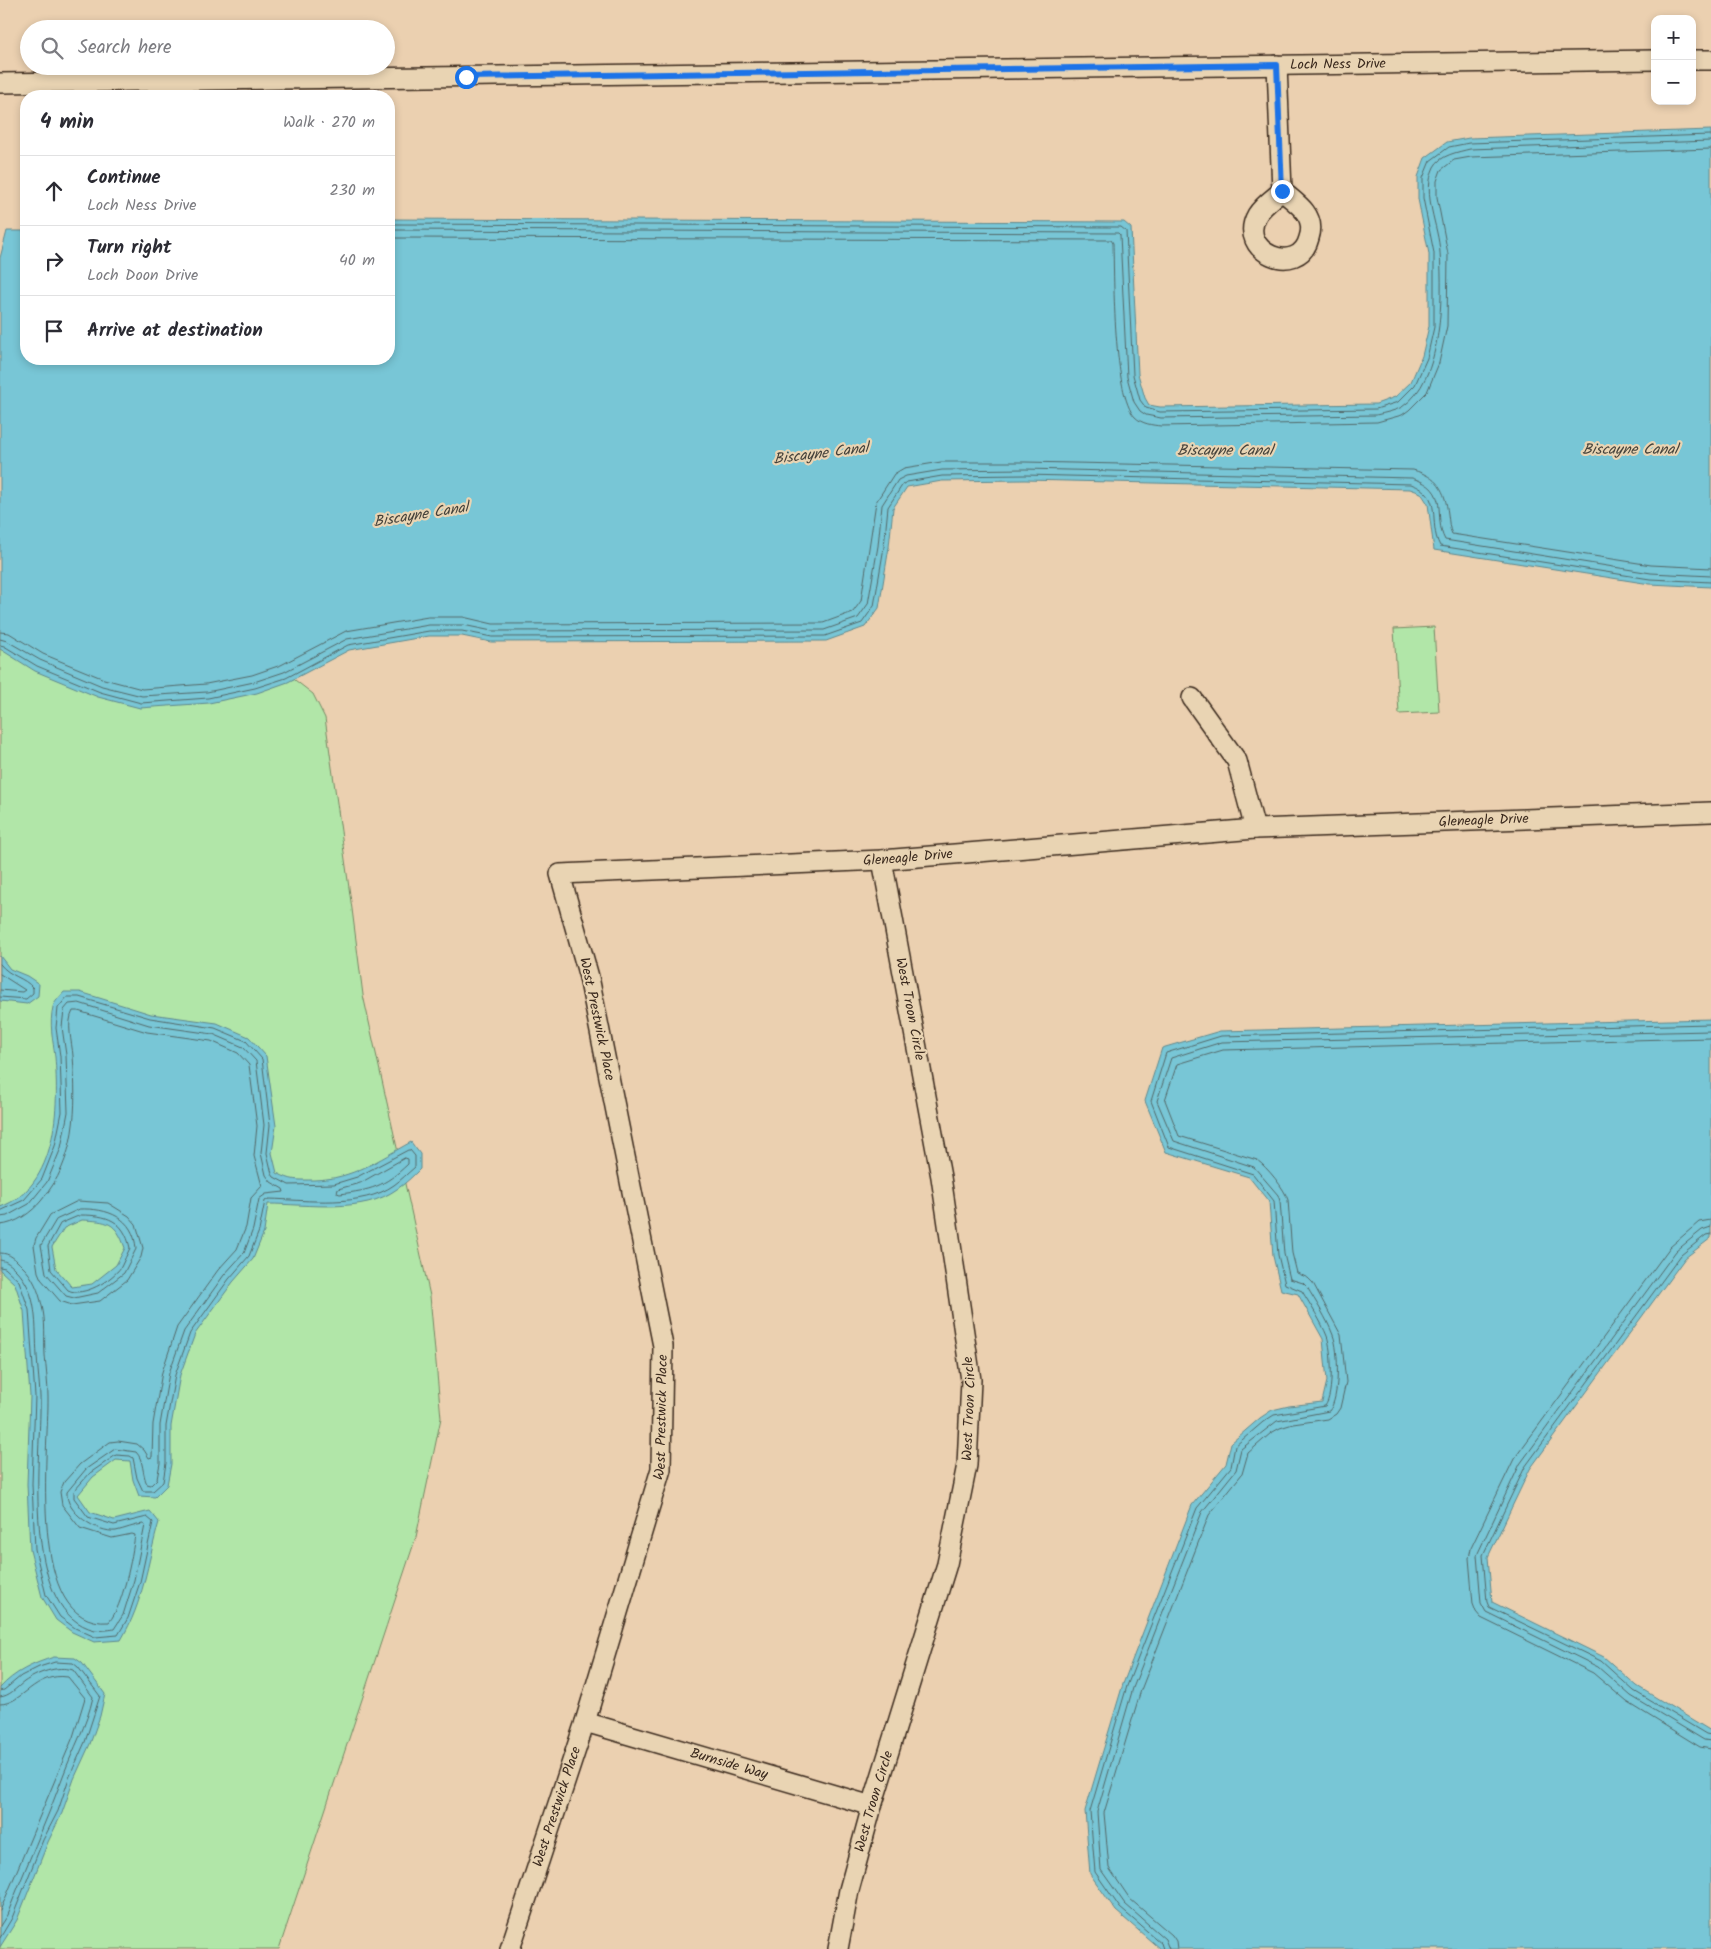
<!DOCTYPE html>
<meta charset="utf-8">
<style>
body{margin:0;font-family:Kalam,sans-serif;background:#f2f2f3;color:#2b2b33}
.controls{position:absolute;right:15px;top:15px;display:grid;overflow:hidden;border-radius:10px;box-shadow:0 2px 8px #0003}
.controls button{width:45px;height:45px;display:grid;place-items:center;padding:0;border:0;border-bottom:1px solid #e1e1e2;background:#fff;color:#2b2b33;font:25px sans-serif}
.stop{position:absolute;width:15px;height:15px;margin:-11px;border:4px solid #1a73e8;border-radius:50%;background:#fff}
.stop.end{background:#1a73e8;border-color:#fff;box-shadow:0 1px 5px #0008}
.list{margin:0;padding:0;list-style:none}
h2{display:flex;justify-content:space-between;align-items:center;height:65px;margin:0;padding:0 20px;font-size:21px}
h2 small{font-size:16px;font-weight:400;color:#7c7c81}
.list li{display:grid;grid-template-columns:32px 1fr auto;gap:15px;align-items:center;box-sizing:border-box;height:70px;padding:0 20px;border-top:1px solid #e1e1e2}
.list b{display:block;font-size:19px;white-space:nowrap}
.list p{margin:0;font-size:16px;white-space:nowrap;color:#7c7c81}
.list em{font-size:16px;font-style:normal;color:#7c7c81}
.icon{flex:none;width:28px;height:28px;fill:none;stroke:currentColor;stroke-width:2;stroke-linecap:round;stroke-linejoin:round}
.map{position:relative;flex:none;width:1711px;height:1949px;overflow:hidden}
.search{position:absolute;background:#fff;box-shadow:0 2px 8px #0003;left:20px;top:20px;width:375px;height:55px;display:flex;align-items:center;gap:12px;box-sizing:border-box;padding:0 18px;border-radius:28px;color:#7c7c81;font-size:19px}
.panel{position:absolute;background:#fff;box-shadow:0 2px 8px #0003;left:20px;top:90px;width:375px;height:275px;border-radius:20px}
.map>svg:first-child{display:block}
.green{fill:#b1e6a8;stroke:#768863}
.water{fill:#78c6d6;stroke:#60888c;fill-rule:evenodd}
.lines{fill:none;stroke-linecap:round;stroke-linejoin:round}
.shore{stroke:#536868;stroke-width:1}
.minor-casing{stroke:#3b2a1e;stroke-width:22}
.minor{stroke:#e9d4b3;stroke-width:19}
.route{stroke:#1a73e8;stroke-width:6}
.labels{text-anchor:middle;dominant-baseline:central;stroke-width:4.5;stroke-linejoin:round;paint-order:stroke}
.street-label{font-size:14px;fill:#3b2a1e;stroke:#e9d4b3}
.water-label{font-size:15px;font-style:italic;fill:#44413a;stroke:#e9d4b3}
</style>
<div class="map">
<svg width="1711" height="1949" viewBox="0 0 1711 1949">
<rect width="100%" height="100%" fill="#ebd0b0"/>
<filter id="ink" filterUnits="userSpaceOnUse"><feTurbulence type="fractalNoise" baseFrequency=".02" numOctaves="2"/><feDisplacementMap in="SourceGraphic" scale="10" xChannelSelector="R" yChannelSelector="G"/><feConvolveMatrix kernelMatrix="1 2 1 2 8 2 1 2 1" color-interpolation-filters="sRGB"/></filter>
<g filter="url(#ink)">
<g class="green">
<path d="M 1434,627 L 1439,712 L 1399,714 L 1394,629 Z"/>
<path d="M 0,633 L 273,663 L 313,694 L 325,718 L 352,909 L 363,995 L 430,1296 L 441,1418 L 416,1537 L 279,1949 L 0,1949 Z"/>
</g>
<g class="water">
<path d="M 1711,130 L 1711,587 L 1650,584 L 1434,550 L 1428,504 L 1421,493 L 1410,489 L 1025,480 L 942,481 L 907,487 L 893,508 L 889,547 L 879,608 L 865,627 L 826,641 L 491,642 L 462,636 L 429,636 L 349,650 L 288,682 L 257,693 L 209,703 L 140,708 L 98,697 L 35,671 L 0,649 L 0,258 L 7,231 L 26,231 L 26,359 L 389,359 L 389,219 L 1124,222 L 1131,228 L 1138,374 L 1145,398 L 1149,405 L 1160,407 L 1376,404 L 1395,397 L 1411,382 L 1422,356 L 1429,326 L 1429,254 L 1418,199 L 1418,177 L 1425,158 L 1447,142 L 1469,138 Z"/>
<path d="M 0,956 L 10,969 L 27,976 L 39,984 L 38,996 L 27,1004 L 0,1001 Z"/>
<path d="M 64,992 L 80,992 L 151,1014 L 217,1023 L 249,1037 L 266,1056 L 276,1126 L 272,1153 L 277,1173 C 292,1181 297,1180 314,1180 C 353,1179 378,1160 411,1142 L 420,1154 L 420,1169 C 413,1176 405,1184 397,1189 C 363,1214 308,1204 268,1204 L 264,1232 L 253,1259 L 233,1282 L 195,1334 L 180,1375 L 171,1426 L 171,1464 L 167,1485 L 155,1497 L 139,1496 L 133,1480 L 130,1461 L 116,1460 L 93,1477 L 78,1495 L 90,1512 L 114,1520 L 150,1511 L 159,1522 C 147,1564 144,1601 121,1640 L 94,1642 L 72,1632 L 56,1620 L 42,1597 L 30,1550 L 27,1484 L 30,1396 L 24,1311 L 15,1284 L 0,1270 L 0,1207 C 58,1187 59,1106 55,1057 C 53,1040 49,1024 53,1007 C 54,1002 60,997 64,992 ZM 82,1220 C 108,1221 116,1222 125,1248 L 116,1265 L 92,1284 L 72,1287 L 56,1269 L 52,1247 L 64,1228 Z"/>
<path d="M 1711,1019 L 1711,1238 L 1685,1258 L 1530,1469 L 1488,1557 L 1492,1602 L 1604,1657 L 1637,1686 L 1711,1731 L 1711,1949 L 1160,1949 L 1116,1911 L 1090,1874 L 1085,1811 L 1123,1684 L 1192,1505 L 1226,1464 L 1231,1443 L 1260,1418 L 1272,1410 L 1289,1406 L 1322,1402 L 1327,1381 L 1323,1339 L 1298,1294 L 1281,1290 L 1273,1256 L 1269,1202 L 1249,1177 L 1166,1152 L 1145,1101 L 1162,1048 L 1220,1031 Z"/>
<path d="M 54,1657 L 75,1658 L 82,1663 L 105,1694 L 100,1716 L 90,1744 L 74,1779 L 62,1813 L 48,1842 L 17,1920 L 0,1947 L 0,1688 C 14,1672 34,1663 54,1657 Z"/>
</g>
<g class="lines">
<g class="shore">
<path d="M 389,224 L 1121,227 L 1126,231 L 1133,375 L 1140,400 L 1146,408 L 1160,412 L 1376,409 L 1398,402 L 1415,385 L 1427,358 L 1434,327 L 1434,253 L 1423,198 L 1423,178 L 1430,161 L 1449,147 L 1469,143 L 1711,135"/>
<path d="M 389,230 L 1118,233 L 1120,235 L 1127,377 L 1134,402 L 1140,411 L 1146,415 L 1161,418 L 1376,415 C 1384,413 1395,411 1402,407 C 1443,380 1443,297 1440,253 C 1439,226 1421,194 1434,167 C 1440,155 1458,152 1470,149 L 1711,141"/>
<path d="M 389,238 L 1111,240 L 1113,243 C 1114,279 1113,394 1135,417 C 1142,424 1152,425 1161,426 L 1377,422 L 1402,415 L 1409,410 L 1427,392 L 1439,363 L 1447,326 L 1448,254 L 1437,197 L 1437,181 L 1441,170 L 1454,160 L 1471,157 L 1711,149"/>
<path d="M 0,632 L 9,633 L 43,654 L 104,679 L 142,689 L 206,684 L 252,675 L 281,665 L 346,631 L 428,617 L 463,617 L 493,624 L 823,623 L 853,612 L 861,601 L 876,502 L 894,474 L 904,468 L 941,462 L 1025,462 L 1413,470 C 1438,477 1445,490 1448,514 C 1449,521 1449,528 1452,534 L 1651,565 L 1711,568"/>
<path d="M 0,639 L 7,641 L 40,660 L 102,686 L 142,696 L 207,692 L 254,682 L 284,672 L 347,639 L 429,625 L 463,625 L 492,631 L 824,630 L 858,618 L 868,604 L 878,546 L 882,505 L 898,480 L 906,476 L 942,470 L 1025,469 L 1412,478 C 1452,490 1432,516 1445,540 L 1651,573 L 1711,576"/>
<path d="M 0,645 L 4,646 L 37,666 L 100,692 L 141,703 L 208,698 L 255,688 L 286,678 L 348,645 L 429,631 L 462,631 L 492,637 L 825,636 L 862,623 L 874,606 L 884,547 L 888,507 L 903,484 L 907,482 L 942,476 L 1025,475 L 1411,484 C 1445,496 1427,522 1440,546 L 1650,579 L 1711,582"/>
<path d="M 0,964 C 10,977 24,977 33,988 L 33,993 L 26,999 L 0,997"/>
<path d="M 0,974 L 25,990 L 22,992 L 0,990"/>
<path d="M 405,1158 L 408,1159 L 408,1164 C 384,1187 371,1190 340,1194 L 337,1193 L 338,1189 L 360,1183 Z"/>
<path d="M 78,1201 L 108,1203 L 129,1216 L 136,1224 L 143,1248 L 141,1257 L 127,1280 L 100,1301 L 72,1305 L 60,1301 L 41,1279 L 38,1272 L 34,1245 L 36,1238 L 50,1215 Z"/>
<path d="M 80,1209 C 107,1208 134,1217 136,1249 L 124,1273 L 98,1293 L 74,1298 L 66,1296 L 46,1273 L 41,1245 L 56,1220 Z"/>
<path d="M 0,1211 L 24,1200 L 42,1179 L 55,1146 L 62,1112 L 60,1056 L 56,1028 L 58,1008 L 67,997 L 79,997 L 150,1018 L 215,1028 L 246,1041 L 262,1059 L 270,1125 L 267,1153 L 272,1174 L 274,1177 L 289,1185 L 334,1184 L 357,1177 L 408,1150 L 410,1150 L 415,1156 L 415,1167 C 408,1173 401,1180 394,1185 C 362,1208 307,1200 269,1199 L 265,1201 L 259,1231 L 249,1256 L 229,1279 L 190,1333 L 175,1375 L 166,1426 L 166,1463 L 163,1482 L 153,1491 L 143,1491 L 137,1478 L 133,1458 L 130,1456 L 116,1455 L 90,1473 L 74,1491 L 74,1498 L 88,1517 L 114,1525 L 147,1517 L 153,1522 L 140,1582 L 128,1618 L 118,1635 L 95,1637 L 75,1628 L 60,1617 L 46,1595 L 35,1549 L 32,1484 L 35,1396 L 29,1310 L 19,1281 L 5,1268 L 0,1267"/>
<path d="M 81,1215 C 107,1215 124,1220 130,1248 C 127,1254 124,1261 121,1267 C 112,1280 83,1298 68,1290 L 51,1270 L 48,1246 L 60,1224 Z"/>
<path d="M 0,1217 L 7,1216 L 29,1204 L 47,1182 L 61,1148 L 68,1112 L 66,1055 L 62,1027 L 64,1010 L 69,1004 L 79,1003 L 149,1025 L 213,1034 L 243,1047 L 256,1061 L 264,1125 L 261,1153 L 266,1175 L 271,1182 L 283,1189 L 284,1192 L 266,1194 L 259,1199 L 253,1229 L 244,1253 L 224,1275 L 184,1331 L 169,1373 L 160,1425 L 160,1463 L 157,1479 L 151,1485 L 147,1484 C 142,1474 144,1460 136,1452 L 115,1449 L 86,1469 L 67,1492 C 65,1512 97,1533 116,1531 C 125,1529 134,1525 143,1524 L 145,1525 L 134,1580 L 123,1615 L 114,1629 C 108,1630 101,1631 95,1630 C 23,1613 39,1468 40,1413 C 41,1393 38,1375 37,1356 C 35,1326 39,1293 16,1270 C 11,1265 7,1261 0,1260"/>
<path d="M 1711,1220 L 1699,1222 L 1670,1247 L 1514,1459 L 1471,1548 L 1469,1558 L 1473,1604 L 1476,1612 L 1481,1618 L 1593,1673 L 1627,1702 L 1700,1747 L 1711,1749"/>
<path d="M 0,1225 C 16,1224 32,1212 41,1201 C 77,1159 77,1108 73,1056 C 72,1042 66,1023 73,1011 L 78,1011 L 147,1032 L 211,1041 L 238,1053 L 249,1065 L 257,1126 L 254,1156 L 262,1186 L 251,1198 L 246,1227 L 237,1249 L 218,1270 L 177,1327 L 162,1372 L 153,1424 L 152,1457 L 149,1458 L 144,1450 L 137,1444 L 118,1441 L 110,1442 L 80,1464 L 64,1482 L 60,1492 L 62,1505 L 80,1528 L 112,1538 L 132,1534 L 135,1535 C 132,1557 123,1606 109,1622 C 25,1629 49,1448 48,1397 C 48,1383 46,1369 45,1355 C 44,1339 46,1321 42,1306 C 39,1291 33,1276 22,1266 C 15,1259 10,1253 0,1253"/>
<path d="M 1711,1227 L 1702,1230 L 1676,1251 L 1520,1464 L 1477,1555 L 1481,1603 L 1486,1612 L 1598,1667 L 1631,1696 L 1704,1740 L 1711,1741"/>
<path d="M 1711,1234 L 1706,1235 L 1681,1255 L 1525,1467 L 1483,1555 L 1487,1602 L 1489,1607 L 1601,1661 L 1634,1691 L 1706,1734 L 1711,1735"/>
<path d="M 0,1691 L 4,1690 L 21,1676 L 39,1667 L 55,1662 L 73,1663 L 78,1667 L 100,1696 L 85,1742 L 69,1778 L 58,1811 L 43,1840 L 12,1918 L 0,1938"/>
<path d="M 0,1697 C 10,1696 16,1688 24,1682 C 37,1673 57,1665 73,1670 L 93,1697 C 87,1725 73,1749 63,1776 C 46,1823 25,1868 7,1915 L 0,1926"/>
<path d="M 0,1704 C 23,1704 34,1672 68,1677 L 85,1698 L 73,1737 L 0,1911"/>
<path d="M 1163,1949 L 1161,1943 L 1120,1908 L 1095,1872 L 1090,1811 L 1127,1686 L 1197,1508 L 1231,1467 L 1235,1446 L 1263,1422 L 1274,1415 L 1325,1406 C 1334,1395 1332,1349 1327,1336 C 1321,1321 1311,1306 1302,1291 L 1285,1284 L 1278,1255 L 1274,1201 L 1253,1174 L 1169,1147 L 1151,1101 L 1166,1053 L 1221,1036 L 1711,1024"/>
<path d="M 1169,1949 L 1165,1939 L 1125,1904 L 1101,1870 L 1097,1812 L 1133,1688 L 1202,1512 L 1236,1470 L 1241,1449 L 1277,1421 L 1329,1411 C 1340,1399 1339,1350 1333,1335 C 1327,1319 1316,1302 1307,1287 L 1303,1283 L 1290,1279 L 1284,1254 L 1280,1201 L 1278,1195 L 1254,1167 L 1174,1141 L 1157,1101 L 1171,1058 L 1222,1042 L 1711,1031"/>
<path d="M 1177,1949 L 1176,1941 L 1172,1935 L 1130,1899 L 1109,1868 L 1104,1813 L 1141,1690 L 1209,1515 L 1242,1474 L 1248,1453 L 1271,1433 L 1280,1428 L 1293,1424 L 1328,1419 L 1336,1414 L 1340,1408 L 1346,1382 L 1341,1335 L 1313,1283 L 1308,1278 L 1297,1273 L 1292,1253 L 1288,1200 C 1285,1189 1267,1167 1257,1160 L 1179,1136 L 1165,1100 L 1177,1064 L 1223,1050 L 1711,1038"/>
</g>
<defs>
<g id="minor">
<path d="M 1692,60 L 1711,60"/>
<path d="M 1277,65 L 1282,191 C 1290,198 1299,204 1305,212 C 1311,220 1312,229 1309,238 C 1299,278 1236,252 1257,215 C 1263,205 1274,198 1282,191"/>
<path id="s1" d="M 0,83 L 1655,60"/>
<path d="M 1192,698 L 1237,761 L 1255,829"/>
<path id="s2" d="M 585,1722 L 872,1806"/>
<path id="s3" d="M 510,1949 L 585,1722 L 661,1469 L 663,1346 L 589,977 L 560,874 L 882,860 L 1255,829 L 1711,812"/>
<path id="s4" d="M 838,1949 L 849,1890 L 872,1806 L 947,1564 L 967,1465 L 971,1380 L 941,1177 L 882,860"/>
</g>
</defs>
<use href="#minor" class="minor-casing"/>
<use href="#minor" class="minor"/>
</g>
</g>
<g class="lines" filter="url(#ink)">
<path class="route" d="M 466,77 L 1277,65 L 1282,191"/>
</g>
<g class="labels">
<g class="street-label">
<text stroke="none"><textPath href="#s1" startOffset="1338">Loch Ness Drive</textPath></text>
<text stroke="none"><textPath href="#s3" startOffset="2035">Gleneagle Drive</textPath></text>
<text stroke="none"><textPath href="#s3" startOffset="1458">Gleneagle Drive</textPath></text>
<text transform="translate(910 1009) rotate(79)">West Troon Circle</text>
<text transform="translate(597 1019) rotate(78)">West Prestwick Place</text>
<text stroke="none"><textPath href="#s4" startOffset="558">West Troon Circle</textPath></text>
<text stroke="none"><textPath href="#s3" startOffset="555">West Prestwick Place</textPath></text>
<text stroke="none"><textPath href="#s2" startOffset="150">Burnside Way</textPath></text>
<text stroke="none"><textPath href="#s4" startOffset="152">West Troon Circle</textPath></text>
<text stroke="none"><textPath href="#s3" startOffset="150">West Prestwick Place</textPath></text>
</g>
<g class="water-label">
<text x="1630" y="450">Biscayne Canal</text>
<text x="1225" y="451">Biscayne Canal</text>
<text transform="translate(821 454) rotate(-7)">Biscayne Canal</text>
<text transform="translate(421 515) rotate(-9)">Biscayne Canal</text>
</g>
</g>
</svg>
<div class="controls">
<button>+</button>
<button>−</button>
</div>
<div class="stop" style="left:466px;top:77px"></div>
<div class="stop end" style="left:1282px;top:191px"></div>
<div class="search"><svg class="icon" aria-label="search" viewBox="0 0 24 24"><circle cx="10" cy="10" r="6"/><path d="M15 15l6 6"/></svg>Search here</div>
<section class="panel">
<h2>4 min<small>Walk · 270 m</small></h2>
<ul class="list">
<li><svg class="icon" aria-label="ahead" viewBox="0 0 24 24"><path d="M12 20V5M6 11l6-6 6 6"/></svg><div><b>Continue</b><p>Loch Ness Drive</p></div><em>230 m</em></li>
<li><svg class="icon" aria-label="right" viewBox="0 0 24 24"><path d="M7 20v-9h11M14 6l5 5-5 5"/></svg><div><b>Turn right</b><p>Loch Doon Drive</p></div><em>40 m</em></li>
<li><svg class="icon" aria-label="arrive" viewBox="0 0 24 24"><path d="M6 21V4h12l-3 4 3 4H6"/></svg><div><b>Arrive at destination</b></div></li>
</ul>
</section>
</div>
